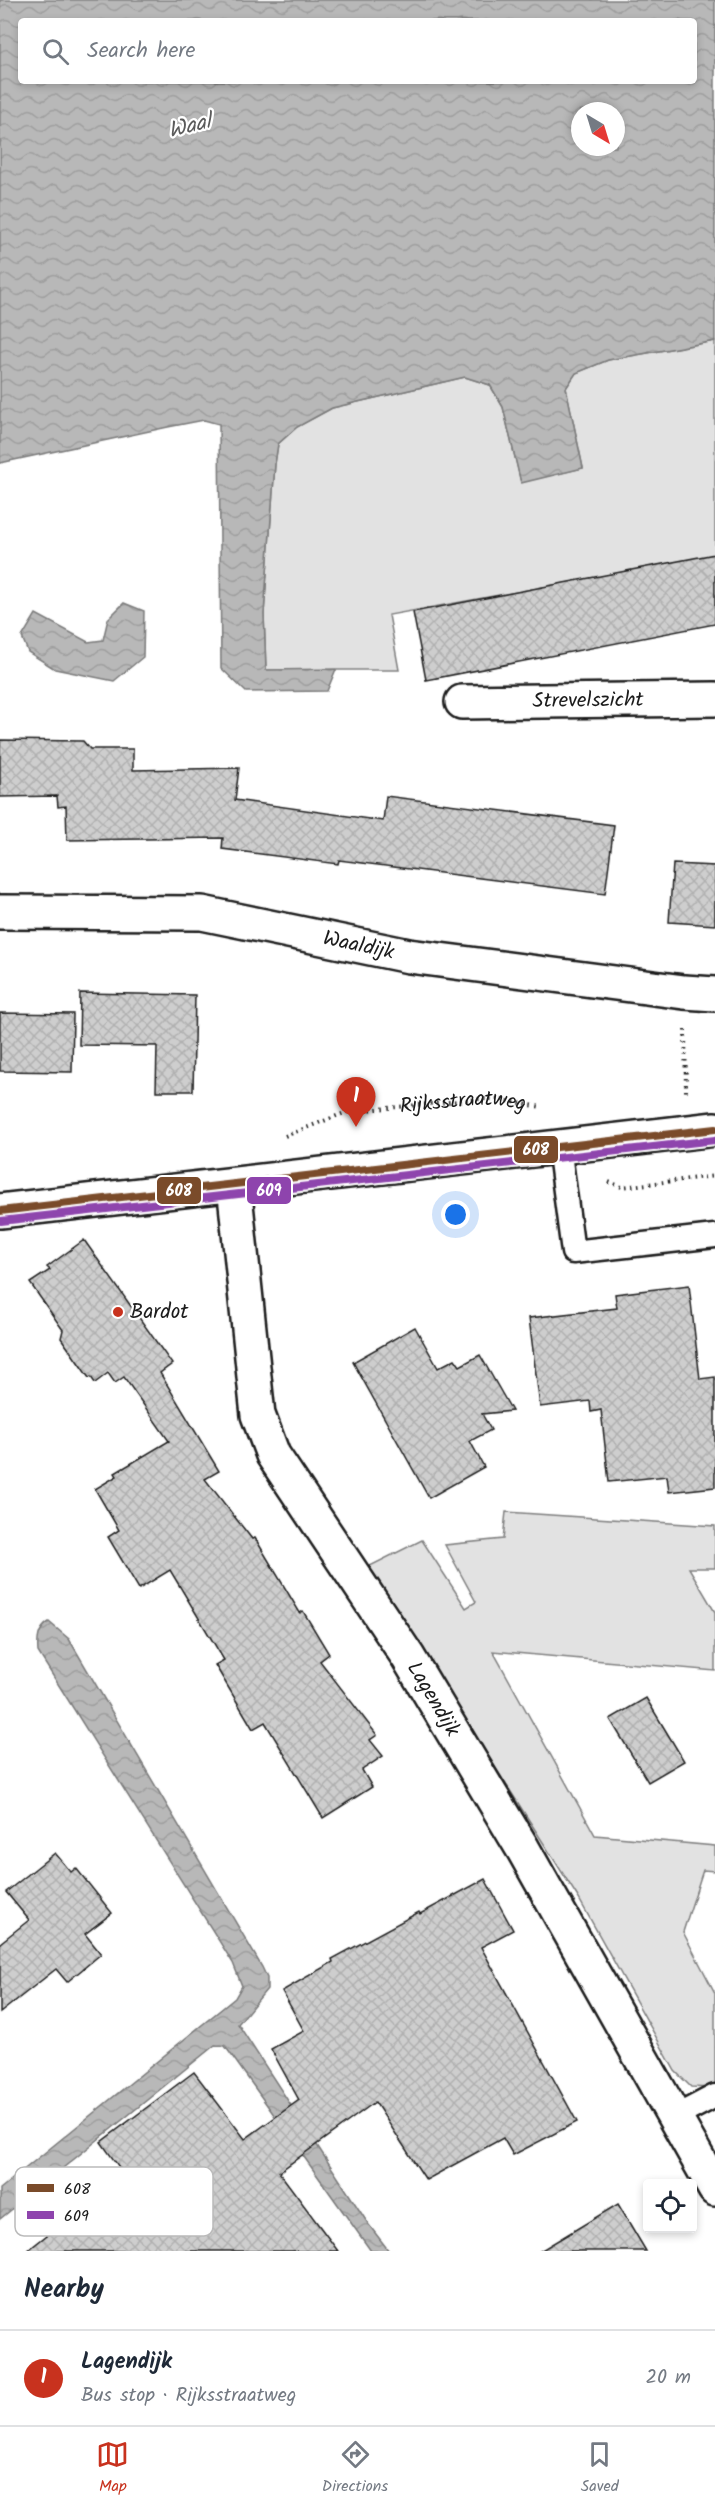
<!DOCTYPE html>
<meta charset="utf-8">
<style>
body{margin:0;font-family:Kalam,sans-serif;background:#f6f6f7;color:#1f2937}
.controls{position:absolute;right:18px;bottom:18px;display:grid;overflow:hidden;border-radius:6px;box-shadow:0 3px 9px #0003}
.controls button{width:54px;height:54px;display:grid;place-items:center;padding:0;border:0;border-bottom:2px solid #e0e1e3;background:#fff;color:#1f2937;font:30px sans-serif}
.compass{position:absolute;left:571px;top:102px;width:54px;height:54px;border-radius:50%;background:#fff;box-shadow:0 3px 9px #0003;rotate:142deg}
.you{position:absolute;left:456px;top:1215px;width:21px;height:21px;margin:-15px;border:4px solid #fff;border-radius:50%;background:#1a73e8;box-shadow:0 0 0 9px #1a73e833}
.badge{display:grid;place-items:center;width:39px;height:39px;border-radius:50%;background:#c8321e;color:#fff;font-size:20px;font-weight:700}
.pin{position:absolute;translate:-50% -50px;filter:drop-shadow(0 2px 3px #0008)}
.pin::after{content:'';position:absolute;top:32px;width:21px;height:18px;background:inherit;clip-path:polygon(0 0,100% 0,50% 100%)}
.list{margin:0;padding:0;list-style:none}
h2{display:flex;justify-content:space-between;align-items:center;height:78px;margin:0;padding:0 24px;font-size:26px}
h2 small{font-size:20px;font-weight:400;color:#747a83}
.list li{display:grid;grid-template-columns:39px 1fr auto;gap:18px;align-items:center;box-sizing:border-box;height:96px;padding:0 24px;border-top:2px solid #e0e1e3}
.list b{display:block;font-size:22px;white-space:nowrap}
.list p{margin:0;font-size:20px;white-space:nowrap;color:#747a83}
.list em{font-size:20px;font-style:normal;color:#747a83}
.icon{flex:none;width:33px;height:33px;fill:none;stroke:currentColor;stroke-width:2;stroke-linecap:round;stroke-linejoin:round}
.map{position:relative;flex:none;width:715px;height:2251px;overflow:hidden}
.search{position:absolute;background:#fff;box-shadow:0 3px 9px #0003;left:18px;right:18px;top:18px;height:66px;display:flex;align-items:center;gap:15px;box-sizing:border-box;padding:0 21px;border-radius:6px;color:#747a83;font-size:22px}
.sheet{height:174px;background:#fff}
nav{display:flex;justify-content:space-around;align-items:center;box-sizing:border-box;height:84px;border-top:2px solid #e0e1e3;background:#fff;font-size:16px;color:#747a83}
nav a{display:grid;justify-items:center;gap:3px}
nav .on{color:#c8321e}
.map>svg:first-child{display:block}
.grass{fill:#e2e2e2;stroke:#7f7f7f;stroke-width:1.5}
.water{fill:url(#water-waves);stroke:#7a7a7a;stroke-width:1.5;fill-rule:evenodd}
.building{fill:url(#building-cross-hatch);stroke:#1c1c1c;stroke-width:1.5}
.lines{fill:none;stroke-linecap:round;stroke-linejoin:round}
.lane-casing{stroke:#1c1c1c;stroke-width:27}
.street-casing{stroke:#1c1c1c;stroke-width:38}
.secondary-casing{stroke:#1c1c1c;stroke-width:38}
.path{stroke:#1c1c1c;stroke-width:4;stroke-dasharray:1.5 4.5;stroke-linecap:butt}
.lane{stroke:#fff;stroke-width:22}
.street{stroke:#fff;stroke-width:33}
.secondary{stroke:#fff;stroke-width:33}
.bus-1-casing{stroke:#fff;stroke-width:12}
.bus-2-casing{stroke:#fff;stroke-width:12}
.bus-1{stroke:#7a4b2a;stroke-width:8}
.bus-2{stroke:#8e44ad;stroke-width:8}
.poi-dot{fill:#c8321e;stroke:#fff;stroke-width:2}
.labels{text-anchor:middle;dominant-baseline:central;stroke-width:4.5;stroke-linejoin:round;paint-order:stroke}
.street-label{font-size:21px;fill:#1c1c1c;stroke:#fff}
.poi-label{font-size:21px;fill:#1c1c1c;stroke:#fff;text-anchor:start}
.water-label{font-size:22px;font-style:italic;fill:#5a5a5a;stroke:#fff}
.key{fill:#fff;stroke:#bbb;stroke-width:1.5}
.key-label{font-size:16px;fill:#1c1c1c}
.line-badge{stroke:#fff;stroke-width:2}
.badge-label{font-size:16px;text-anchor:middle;font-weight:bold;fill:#fff}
</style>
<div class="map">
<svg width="715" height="2251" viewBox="0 0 715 2251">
<defs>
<pattern id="water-waves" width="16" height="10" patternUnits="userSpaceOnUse" patternTransform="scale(1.5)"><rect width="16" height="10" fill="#b8b8b8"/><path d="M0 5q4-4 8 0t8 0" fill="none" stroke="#9e9e9e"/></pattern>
<pattern id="building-cross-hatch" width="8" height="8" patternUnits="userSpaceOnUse" patternTransform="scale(1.5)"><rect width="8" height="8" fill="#cecece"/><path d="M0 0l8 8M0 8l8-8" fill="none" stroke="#b0b0b0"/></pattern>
</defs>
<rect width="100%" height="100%" fill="#fff"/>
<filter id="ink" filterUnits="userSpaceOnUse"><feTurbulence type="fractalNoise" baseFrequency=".0167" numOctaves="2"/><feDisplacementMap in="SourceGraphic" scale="12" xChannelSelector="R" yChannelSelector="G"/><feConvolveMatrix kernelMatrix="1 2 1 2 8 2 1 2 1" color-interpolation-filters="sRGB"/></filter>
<g filter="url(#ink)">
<g class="grass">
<path d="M 715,341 L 715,556 L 389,615 L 399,670 L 266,670 L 264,614 L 275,464 L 278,444 L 297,427 L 332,408 L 465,377 L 490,385 L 503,407 L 521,482 L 583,468 L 566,388 L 576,373 L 608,360 Z"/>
<path d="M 506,1512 L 715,1526 L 715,1568 L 689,1568 L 715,1612 L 715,1671 L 493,1651 L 595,1835 L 715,1846 L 715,1871 L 703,1870 L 683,1932 L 715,1993 L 715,2085 L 711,2088 L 691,2087 L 675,2071 L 579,1899 L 368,1567 L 422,1540 L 466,1608 L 476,1602 L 445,1545 L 503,1539 Z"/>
</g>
<g class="water">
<path d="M 0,0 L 715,0 L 715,341 L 608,360 L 576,373 L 566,388 L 583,468 L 521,483 L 503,407 L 490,385 L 465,377 L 332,408 L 297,427 L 278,444 L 275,464 L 264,614 L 266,670 L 336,669 L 327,691 L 246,692 L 221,668 L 219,424 L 204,420 L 168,427 L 0,463 ZM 21,21 L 694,21 L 694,81 L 21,81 ZM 580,111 L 616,111 L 616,147 L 580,147 Z"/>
<path d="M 124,603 L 144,611 L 143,657 L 114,681 L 55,669 L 28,652 L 22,637 L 36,614 L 88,642 L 103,640 L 108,619 Z"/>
<path d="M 49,1622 L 69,1639 L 262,1967 L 267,1978 L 267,1989 L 238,2024 L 369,2225 L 389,2251 L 371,2251 L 225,2046 L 215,2045 L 0,2219 L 0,2189 L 235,1998 L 242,1986 L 233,1963 L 38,1652 C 37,1639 38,1629 49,1622 Z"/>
</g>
<g class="building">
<path d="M 715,554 L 715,624 L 426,680 L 413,612 Z"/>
<path d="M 0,740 L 83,741 L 90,749 L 133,749 L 133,770 L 239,768 L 235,800 L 383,821 L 386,796 L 614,825 L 605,894 L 339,860 L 338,864 L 222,849 L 223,838 L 67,840 L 66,806 L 58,807 L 57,796 L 0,797 Z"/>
<path d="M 673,864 L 715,866 L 715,925 L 669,922 Z"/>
<path d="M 80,993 L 195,995 L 193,1091 L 156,1091 L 157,1046 L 79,1045 Z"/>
<path d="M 0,1013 L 73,1014 L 72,1072 L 0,1071 Z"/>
<path d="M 84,1240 L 172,1364 L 160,1373 L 219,1471 L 205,1479 L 252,1539 L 255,1538 L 300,1613 L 303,1611 L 329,1654 L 320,1661 L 377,1735 L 370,1740 L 383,1756 L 362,1770 L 372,1787 L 323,1818 L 265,1722 L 253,1729 L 215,1665 L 224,1660 L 170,1570 L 139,1589 L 108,1537 L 119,1530 L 95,1489 L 117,1476 L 115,1473 L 169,1441 L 124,1377 L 115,1383 L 108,1373 L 95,1383 L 91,1377 L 89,1378 L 61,1338 L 63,1330 L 30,1283 L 50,1270 L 47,1267 Z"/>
<path d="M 689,1285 L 700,1379 L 715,1377 L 715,1487 L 669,1492 L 667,1476 L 609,1482 L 601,1410 L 591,1412 L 590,1401 L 540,1407 L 529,1318 L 617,1308 L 615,1294 Z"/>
<path d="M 415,1327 L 438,1368 L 455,1359 L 460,1366 L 480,1355 L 512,1411 L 482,1414 L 491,1430 L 470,1441 L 484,1467 L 429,1498 L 353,1362 Z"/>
<path d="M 646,1698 L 684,1761 L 648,1782 L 610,1719 Z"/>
<path d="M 55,1853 L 71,1872 L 76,1868 L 112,1913 L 85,1934 L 101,1954 L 67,1982 L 56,1969 L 0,2013 L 0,1943 L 29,1920 L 6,1892 Z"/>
<path d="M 485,1879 L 513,1930 L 481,1947 L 577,2122 L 513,2155 L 503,2138 L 426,2180 L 375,2102 L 279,2172 L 338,2251 L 27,2251 L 124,2174 L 101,2142 L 194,2072 L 245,2139 L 299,2100 L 271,2049 L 304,2031 L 282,1991 L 333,1962 L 332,1959 L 419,1912 L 420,1914 Z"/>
<path d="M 618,2204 L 646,2251 L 540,2251 Z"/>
</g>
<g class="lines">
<defs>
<g id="lane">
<path d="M 559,1146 L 573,1252 L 715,1236"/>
<path d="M 675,2117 L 715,2096"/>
</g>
<g id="street">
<path id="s2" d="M 462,702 L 715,699"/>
<path id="s3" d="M 0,912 L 202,913 L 409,956 L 684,992 L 715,994"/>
<path id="s4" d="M 234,1185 L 258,1415 L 273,1455 L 408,1657 L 523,1849 L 715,2189"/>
</g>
<path id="secondary" d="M 0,1211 L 715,1129"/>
</defs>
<use href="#lane" class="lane-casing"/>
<use href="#street" class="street-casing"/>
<use href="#secondary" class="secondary-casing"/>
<g class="path">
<path d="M 685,1030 L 686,1092"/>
<path id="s1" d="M 285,1136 L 347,1112 L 479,1099 L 496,1099 L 541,1107"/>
<path d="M 609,1182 L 622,1187 L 715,1176"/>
</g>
<use href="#lane" class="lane"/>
<use href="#street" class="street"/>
<use href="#secondary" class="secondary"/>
<defs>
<path id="bus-1" d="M 0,1211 L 715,1129"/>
<path id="bus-2" d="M 1,1221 L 715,1140"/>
</defs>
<use href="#bus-1" class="bus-1-casing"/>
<use href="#bus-2" class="bus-2-casing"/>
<use href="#bus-1" class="bus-1"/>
<use href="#bus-2" class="bus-2"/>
</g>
</g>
<circle class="poi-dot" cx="118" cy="1312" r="6"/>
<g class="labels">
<g class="street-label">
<text stroke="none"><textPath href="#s2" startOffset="126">Strevelszicht</textPath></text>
<text stroke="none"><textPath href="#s3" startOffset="362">Waaldijk</textPath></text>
<text stroke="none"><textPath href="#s1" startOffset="183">Rijksstraatweg</textPath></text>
<text stroke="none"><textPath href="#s4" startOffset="566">Lagendijk</textPath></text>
</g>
<g class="poi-label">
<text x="130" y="1312">Bardot</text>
</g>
<g class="water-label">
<text transform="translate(190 127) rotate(-14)">Waal</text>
</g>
</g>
<rect x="15" y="2167" width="198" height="69" rx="9" class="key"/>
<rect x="27" y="2184" width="27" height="8" fill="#7a4b2a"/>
<rect x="27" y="2211" width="27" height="8" fill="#8e44ad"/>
<g class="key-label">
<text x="64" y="2194">608</text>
<text x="64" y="2221">609</text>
</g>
<g class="line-badge">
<rect x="513" y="1135" width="46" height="29" rx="6" fill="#7a4b2a"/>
<rect x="156" y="1176" width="46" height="29" rx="6" fill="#7a4b2a"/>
<rect x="246" y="1176" width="46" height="29" rx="6" fill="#8e44ad"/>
</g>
<g class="badge-label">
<text x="536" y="1155">608</text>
<text x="179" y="1196">608</text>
<text x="269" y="1196">609</text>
</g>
</svg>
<div class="controls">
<button><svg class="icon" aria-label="locate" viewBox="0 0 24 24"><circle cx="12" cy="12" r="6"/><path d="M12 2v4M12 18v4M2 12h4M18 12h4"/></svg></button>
</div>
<svg class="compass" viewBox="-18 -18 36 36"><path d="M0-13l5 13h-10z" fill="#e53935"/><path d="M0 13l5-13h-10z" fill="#747a83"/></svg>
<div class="you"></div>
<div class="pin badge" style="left:356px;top:1127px">1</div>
<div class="search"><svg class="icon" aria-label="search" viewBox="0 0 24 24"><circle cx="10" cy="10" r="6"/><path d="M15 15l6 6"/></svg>Search here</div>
</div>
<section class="sheet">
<h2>Nearby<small></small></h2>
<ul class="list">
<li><span class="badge">1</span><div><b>Lagendijk</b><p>Bus stop · Rijksstraatweg</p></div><em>20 m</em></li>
</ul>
</section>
<nav>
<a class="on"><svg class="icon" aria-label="map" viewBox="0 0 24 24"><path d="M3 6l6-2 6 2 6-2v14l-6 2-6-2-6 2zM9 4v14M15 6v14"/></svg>Map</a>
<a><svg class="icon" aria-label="directions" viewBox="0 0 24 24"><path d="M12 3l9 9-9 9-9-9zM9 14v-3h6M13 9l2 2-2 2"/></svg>Directions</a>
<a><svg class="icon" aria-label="saved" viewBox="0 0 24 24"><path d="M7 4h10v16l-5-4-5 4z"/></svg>Saved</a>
</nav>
